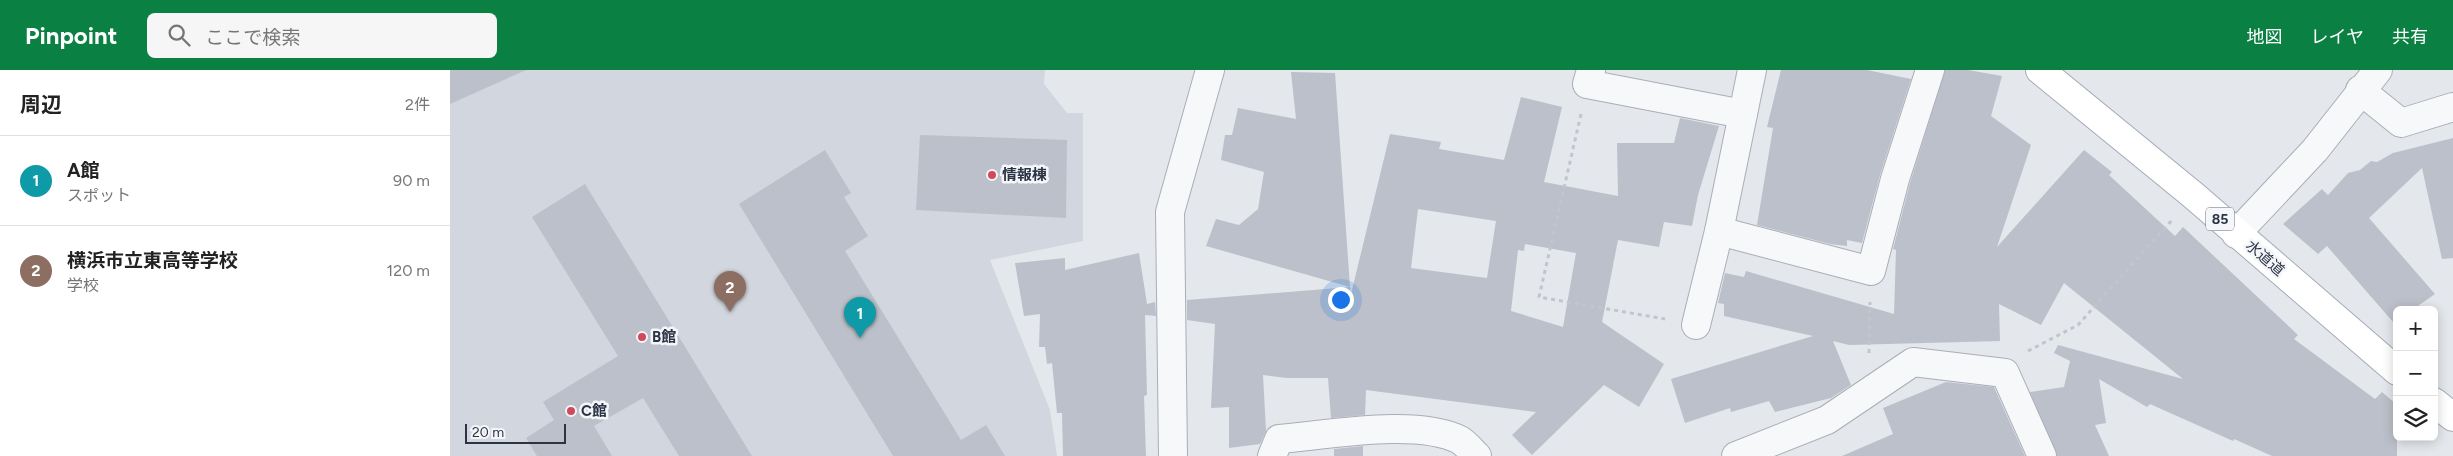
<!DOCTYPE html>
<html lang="ja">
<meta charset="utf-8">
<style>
body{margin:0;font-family:Figtree,"Noto Sans JP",sans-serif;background:#f6f6f6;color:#222}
.controls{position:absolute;right:15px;bottom:15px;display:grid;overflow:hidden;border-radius:8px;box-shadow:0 2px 12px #0003}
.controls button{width:45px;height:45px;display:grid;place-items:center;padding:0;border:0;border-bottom:1px solid #e0e0e0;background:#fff;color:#222;font:25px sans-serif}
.scale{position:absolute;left:15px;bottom:12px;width:101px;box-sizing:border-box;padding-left:5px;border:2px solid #2b3445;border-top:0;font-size:14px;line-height:18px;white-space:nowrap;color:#2b3445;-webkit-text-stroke:4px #f4f6f9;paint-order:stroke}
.you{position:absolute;left:890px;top:229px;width:18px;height:18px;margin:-12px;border:4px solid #fff;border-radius:50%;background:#1a73e8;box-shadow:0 0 0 8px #1a73e833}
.badge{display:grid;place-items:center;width:32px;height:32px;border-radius:50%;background:#0b8043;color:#fff;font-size:16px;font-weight:700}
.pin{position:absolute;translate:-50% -41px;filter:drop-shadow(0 1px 2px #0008)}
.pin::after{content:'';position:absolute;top:26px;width:18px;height:15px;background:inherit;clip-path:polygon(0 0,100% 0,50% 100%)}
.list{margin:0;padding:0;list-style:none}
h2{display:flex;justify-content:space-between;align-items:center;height:65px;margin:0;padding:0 20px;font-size:21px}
h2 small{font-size:16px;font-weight:400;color:#767676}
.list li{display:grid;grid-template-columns:32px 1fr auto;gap:15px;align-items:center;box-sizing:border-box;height:90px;padding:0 20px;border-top:1px solid #e0e0e0}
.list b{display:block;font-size:19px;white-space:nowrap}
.list p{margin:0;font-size:16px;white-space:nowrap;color:#767676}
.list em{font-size:16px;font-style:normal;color:#767676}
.icon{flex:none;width:28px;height:28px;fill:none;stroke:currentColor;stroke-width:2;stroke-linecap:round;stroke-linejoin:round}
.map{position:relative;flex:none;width:2003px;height:386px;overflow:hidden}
header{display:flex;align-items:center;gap:30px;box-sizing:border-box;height:70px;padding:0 25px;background:#0b8043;color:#fff}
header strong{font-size:24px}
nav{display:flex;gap:28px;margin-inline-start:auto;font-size:18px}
.search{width:350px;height:45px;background:#f6f6f6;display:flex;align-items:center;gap:12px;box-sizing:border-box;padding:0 18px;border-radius:8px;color:#767676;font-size:19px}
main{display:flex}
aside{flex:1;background:#fff}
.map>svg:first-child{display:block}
.built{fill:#d2d6de}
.building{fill:#bbc0ca;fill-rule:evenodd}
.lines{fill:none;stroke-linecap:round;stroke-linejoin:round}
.minor-casing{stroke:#a9aeb7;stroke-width:30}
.major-casing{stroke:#a3abb8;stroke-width:30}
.path{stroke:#c2c5cb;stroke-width:3;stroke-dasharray:4 4;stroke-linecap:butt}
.minor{stroke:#f7f8fa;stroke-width:28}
.major{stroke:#fff;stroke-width:28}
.poi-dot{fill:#d1495b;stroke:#f4f6f9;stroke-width:2}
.labels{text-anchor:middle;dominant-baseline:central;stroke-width:5;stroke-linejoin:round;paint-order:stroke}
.shield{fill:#f4f6f9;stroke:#676e7b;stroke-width:1}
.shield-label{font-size:14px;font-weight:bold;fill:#2b3445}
.poi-label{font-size:15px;font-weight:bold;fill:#2b3445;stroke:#f4f6f9;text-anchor:start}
.street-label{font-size:15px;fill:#2b3445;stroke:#f4f6f9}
</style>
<header>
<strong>Pinpoint</strong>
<div class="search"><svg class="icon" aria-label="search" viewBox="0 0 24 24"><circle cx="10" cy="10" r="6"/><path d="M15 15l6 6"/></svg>ここで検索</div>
<nav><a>地図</a><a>レイヤ</a><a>共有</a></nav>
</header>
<main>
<aside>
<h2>周辺<small>2件</small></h2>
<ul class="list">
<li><span class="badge" style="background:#0f9aa8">1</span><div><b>A館</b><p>スポット</p></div><em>90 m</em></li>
<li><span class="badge" style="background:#8d6e63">2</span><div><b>横浜市立東高等学校</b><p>学校</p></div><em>120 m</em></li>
</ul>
</aside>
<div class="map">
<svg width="2003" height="386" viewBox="0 0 2003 386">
<rect width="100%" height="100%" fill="#e4e7ec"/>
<path class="built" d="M 0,0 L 595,0 L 594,14 L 617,43 L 633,43 L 633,171 L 540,190 L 600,340 L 607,386 L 0,386 Z"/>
<g class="building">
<path d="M 0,0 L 76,0 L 0,34 Z"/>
<path d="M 1331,0 L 1417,0 L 1461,9 L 1430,105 L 1412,173 L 1397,170 L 1397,176 L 1380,174 L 1307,155 L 1323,58 L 1317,57 Z"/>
<path d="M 1495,0 L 1518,0 L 1552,6 L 1541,46 L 1581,75 L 1547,177 L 1634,80 L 1662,102 L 1659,105 L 1725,166 L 1733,157 L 1848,265 L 1844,269 L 1925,329 L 1932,322 L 1947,335 L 1947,386 L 1822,386 L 1784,369 L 1783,371 L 1700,334 L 1697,337 L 1649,309 L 1656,353 L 1645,355 L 1659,386 L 1607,386 L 1580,322 L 1614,317 L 1620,291 L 1604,283 L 1608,275 L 1733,309 L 1614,213 L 1591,255 L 1549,234 L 1550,271 L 1399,275 L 1383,271 L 1401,315 L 1381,328 L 1325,342 L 1319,331 L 1281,342 L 1280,338 L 1235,353 L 1221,309 L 1363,266 L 1274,246 L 1274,234 L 1268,233 L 1275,203 L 1294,207 L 1296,201 L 1444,244 L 1446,180 L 1443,179 L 1460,113 Z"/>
<path d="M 841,2 L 885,3 L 900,217 L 756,176 L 766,149 L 789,155 L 808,139 L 814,102 L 771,90 L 775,65 L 782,65 L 788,38 L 846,49 Z"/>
<path d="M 1071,27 L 1112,37 L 1094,112 L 1168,126 L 1167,73 L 1224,73 L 1230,48 L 1269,56 L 1248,125 L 1242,156 L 1214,152 L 1209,177 L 1168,170 L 1152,252 L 1214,294 L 1189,337 L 1154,315 L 1082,385 L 1062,365 L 1086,342 L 916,320 L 915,345 L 881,348 L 878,308 L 837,308 L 813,305 L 816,361 L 810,374 L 779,378 L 779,337 L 761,338 L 765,254 L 737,250 L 737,230 L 900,217 L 901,224 L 940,64 L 991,72 L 989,79 L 1054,90 ZM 968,139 L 1046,151 L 1037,208 L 961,198 ZM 1075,174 L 1126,183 L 1113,257 L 1061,241 L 1068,180 L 1074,181 Z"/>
<path d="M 470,65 L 617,70 L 616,148 L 466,140 Z"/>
<path d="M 2003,68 L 2003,188 L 1992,189 L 1972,98 L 1919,148 L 1985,224 L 1962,240 L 1947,240 L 1947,250 L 1943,252 L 1877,176 L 1868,184 L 1833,154 L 1872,119 L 1878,125 L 1898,103 L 1910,100 L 1921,91 L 1927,92 L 1943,83 Z"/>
<path d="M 375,80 L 401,123 L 394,127 L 418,166 L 395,181 L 511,370 L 536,355 L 555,386 L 443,386 L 289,134 Z"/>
<path d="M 135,114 L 302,386 L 229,386 L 193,328 L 144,356 L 162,386 L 87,386 L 76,368 L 104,350 L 93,332 L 168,286 L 82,147 Z"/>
<path d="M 689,183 L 697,234 L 705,232 L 706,246 L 695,245 L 697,325 L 694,326 L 696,386 L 613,386 L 612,343 L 607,343 L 602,293 L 597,294 L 595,277 L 589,277 L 590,244 L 574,246 L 565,193 L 615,188 L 615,200 Z"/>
<path d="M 1496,312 L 1544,317 L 1575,386 L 1392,386 L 1443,364 L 1433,338 Z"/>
<path d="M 913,376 L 913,386 L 884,386 L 884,379 Z"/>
</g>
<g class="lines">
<defs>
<g id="minor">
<path d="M 1141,0 L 1137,14 L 1293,44"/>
<path d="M 1910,20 L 1951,53 L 2003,37"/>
<path d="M 1269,161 L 1421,201 L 1445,109 L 1480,0"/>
<path d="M 1786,164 L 1865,80 L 1928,0"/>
<path d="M 1246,255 L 1269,161 L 1302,0"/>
<path d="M 723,386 L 720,142 L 760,0"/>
<path d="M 822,386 L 829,369 C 878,365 967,348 1010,370 C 1016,374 1022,381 1027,386"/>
<path d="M 1286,386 L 1377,350 L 1463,292 L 1555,303 L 1592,386"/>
</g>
<g id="major">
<path d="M 1590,0 L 1743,125 L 1947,301"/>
<path d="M 1984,332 L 2003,347"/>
</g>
</defs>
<use href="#minor" class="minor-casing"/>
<use href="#major" class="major-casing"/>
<g class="path">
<path d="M 1131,44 L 1089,227 L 1215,249"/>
<path d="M 1578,281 L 1628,255 L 1723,149"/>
<path d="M 1419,283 L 1420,232"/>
</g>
<use href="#minor" class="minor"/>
<use href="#major" class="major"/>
</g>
<g class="poi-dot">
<circle cx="542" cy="105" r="5"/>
<circle cx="192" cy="267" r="5"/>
<circle cx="121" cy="341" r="5"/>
</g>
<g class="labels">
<rect class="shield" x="1756" y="137.5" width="28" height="23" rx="4"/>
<g class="shield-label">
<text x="1770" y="149">85</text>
</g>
<g class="poi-label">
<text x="552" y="105">情報棟</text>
<text x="202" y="267">B館</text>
<text x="131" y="341">C館</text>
</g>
<g class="street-label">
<text transform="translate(1815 188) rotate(41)">水道道</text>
</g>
</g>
</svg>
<div class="controls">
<button>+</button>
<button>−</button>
<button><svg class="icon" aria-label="layers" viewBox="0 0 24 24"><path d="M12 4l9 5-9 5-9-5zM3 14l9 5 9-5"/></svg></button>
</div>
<div class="scale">20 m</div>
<div class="you"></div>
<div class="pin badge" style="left:410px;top:268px;background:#0f9aa8">1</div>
<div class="pin badge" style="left:280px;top:242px;background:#8d6e63">2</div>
</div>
</main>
